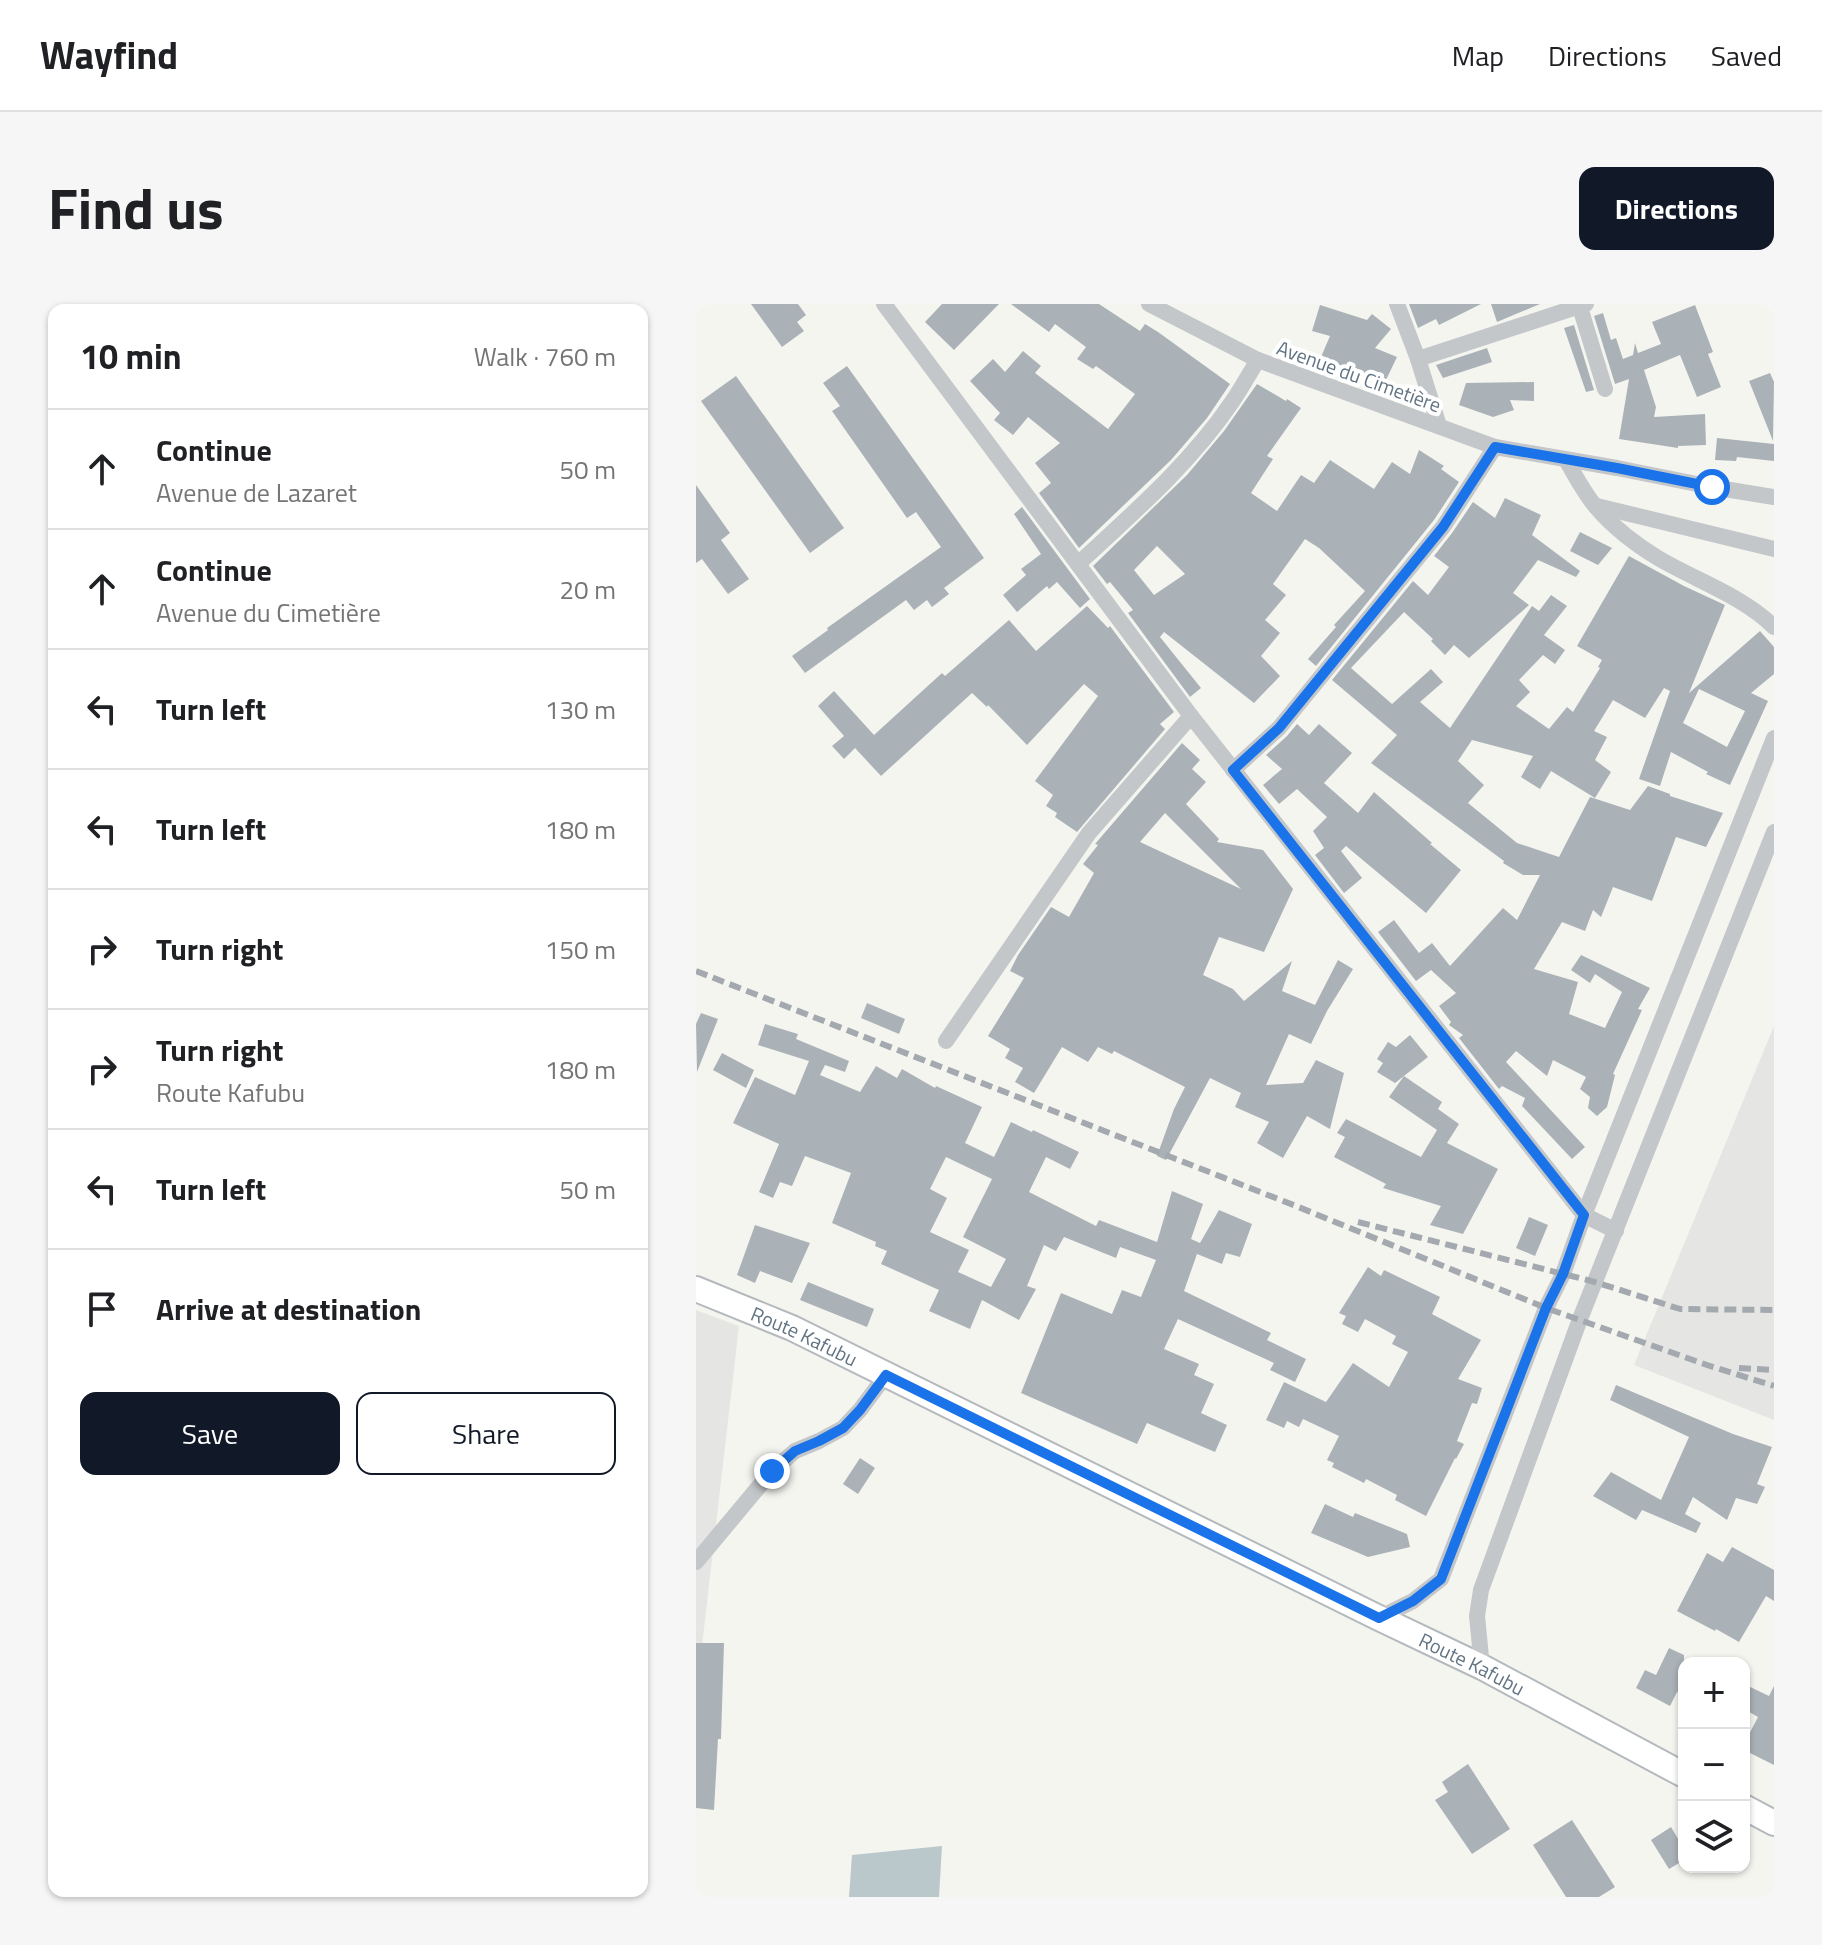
<!DOCTYPE html>
<meta charset="utf-8">
<style>
body{margin:0;font-family:"Titillium Web",sans-serif;background:#f6f6f6;color:#202124}
.controls{position:absolute;right:24px;bottom:24px;display:grid;overflow:hidden;border-radius:16px;box-shadow:0 2px 6px #0004}
.controls button{width:72px;height:72px;display:grid;place-items:center;padding:0;border:0;border-bottom:2px solid #e0e0e0;background:#fff;color:#202124;font:40px sans-serif}
.stop{position:absolute;width:24px;height:24px;margin:-18px;border:6px solid #1a73e8;border-radius:50%;background:#fff}
.stop.end{background:#1a73e8;border-color:#fff;box-shadow:0 2px 8px #0008}
.list{margin:0;padding:0;list-style:none}
h2{display:flex;justify-content:space-between;align-items:center;height:104px;margin:0;padding:0 32px;font-size:34px}
h2 small{font-size:26px;font-weight:400;color:#757577}
.list li{display:grid;grid-template-columns:52px 1fr auto;gap:24px;align-items:center;box-sizing:border-box;height:120px;padding:0 32px;border-top:2px solid #e0e0e0}
.list b{display:block;font-size:30px;white-space:nowrap}
.list p{margin:0;font-size:26px;white-space:nowrap;color:#757577}
.list em{font-size:26px;font-style:normal;color:#757577}
.actions{display:flex;gap:16px;padding:24px 32px}
.actions a{flex:1;padding:18px 0;border:2px solid #111827;border-radius:16px;text-align:center;font-size:28px;color:#111827}
.actions .main{background:#111827;color:#fff}
.icon{flex:none;width:44px;height:44px;fill:none;stroke:currentColor;stroke-width:2;stroke-linecap:round;stroke-linejoin:round}
.map{position:relative;flex:none;width:1078px;height:1593px;overflow:hidden;border-radius:16px}
header{display:flex;align-items:center;gap:48px;box-sizing:border-box;height:112px;padding:0 40px;background:#fff;border-bottom:2px solid #e0e0e0}
header strong{font-size:38px}
nav{display:flex;gap:44px;margin-inline-start:auto;font-size:28px}
.intro{display:flex;align-items:center;justify-content:space-between;box-sizing:border-box;height:192px;padding:0 48px}
h1{margin:0;font-size:56px}
.button{padding:20px 36px;border-radius:16px;background:#111827;color:#fff;font-size:28px;font-weight:700}
main{display:flex;gap:48px;padding:0 48px}
aside{flex:1;background:#fff;border-radius:16px;box-shadow:0 2px 6px #0004}
.map>svg:first-child{display:block}
.built{fill:#e5e6e4}
.water{fill:#bac7cb}
.building{fill:#aab2b7;fill-rule:evenodd}
.lines{fill:none;stroke-linecap:round;stroke-linejoin:round}
.secondary-casing{stroke:#b3b9bd;stroke-width:28}
.street{stroke:#c4c7ca;stroke-width:16}
.secondary{stroke:#fff;stroke-width:24}
.rail{stroke:#a3a9af;stroke-width:6;stroke-dasharray:12 6;stroke-linecap:butt}
.route{stroke:#1a73e8;stroke-width:10}
.labels{text-anchor:middle;dominant-baseline:central;stroke-width:8;stroke-linejoin:round;paint-order:stroke}
.street-label{font-size:20px;fill:#627483;stroke:#fff}
</style>
<header>
<strong>Wayfind</strong>
<nav><a>Map</a><a>Directions</a><a>Saved</a></nav>
</header>
<div class="intro"><h1>Find us</h1><a class="button">Directions</a></div>
<main>
<aside>
<h2>10 min<small>Walk · 760 m</small></h2>
<ul class="list">
<li><svg class="icon" aria-label="ahead" viewBox="0 0 24 24"><path d="M12 20V5M6 11l6-6 6 6"/></svg><div><b>Continue</b><p>Avenue de Lazaret</p></div><em>50 m</em></li>
<li><svg class="icon" aria-label="ahead" viewBox="0 0 24 24"><path d="M12 20V5M6 11l6-6 6 6"/></svg><div><b>Continue</b><p>Avenue du Cimetière</p></div><em>20 m</em></li>
<li><svg class="icon" aria-label="left" viewBox="0 0 24 24"><path d="M17 20v-9H6M10 6l-5 5 5 5"/></svg><div><b>Turn left</b></div><em>130 m</em></li>
<li><svg class="icon" aria-label="left" viewBox="0 0 24 24"><path d="M17 20v-9H6M10 6l-5 5 5 5"/></svg><div><b>Turn left</b></div><em>180 m</em></li>
<li><svg class="icon" aria-label="right" viewBox="0 0 24 24"><path d="M7 20v-9h11M14 6l5 5-5 5"/></svg><div><b>Turn right</b></div><em>150 m</em></li>
<li><svg class="icon" aria-label="right" viewBox="0 0 24 24"><path d="M7 20v-9h11M14 6l5 5-5 5"/></svg><div><b>Turn right</b><p>Route Kafubu</p></div><em>180 m</em></li>
<li><svg class="icon" aria-label="left" viewBox="0 0 24 24"><path d="M17 20v-9H6M10 6l-5 5 5 5"/></svg><div><b>Turn left</b></div><em>50 m</em></li>
<li><svg class="icon" aria-label="arrive" viewBox="0 0 24 24"><path d="M6 21V4h12l-3 4 3 4H6"/></svg><div><b>Arrive at destination</b></div></li>
</ul>
<div class="actions"><a class="main">Save</a><a>Share</a></div>
</aside>
<div class="map">
<svg width="1078" height="1593" viewBox="0 0 1078 1593">
<rect width="100%" height="100%" fill="#f5f5f0"/>
<g class="built">
<path d="M 1078,722 L 1078,1116 L 938,1061 Z"/>
<path d="M 0,1006 L 43,1022 L 0,1394 Z"/>
</g>
<path class="water" d="M 246,1542 L 243,1593 L 153,1593 L 156,1551 Z"/>
<g class="building">
<path d="M 55,0 L 102,0 L 110,11 L 101,18 L 108,27 L 86,43 Z"/>
<path d="M 246,0 L 303,0 L 258,46 L 229,18 Z"/>
<path d="M 315,0 L 403,0 L 444,27 L 449,20 L 462,28 L 534,80 L 511,114 L 475,156 L 383,244 L 343,189 L 355,179 L 339,159 L 364,139 L 332,113 L 317,131 L 298,116 L 304,109 L 274,77 L 297,55 L 309,68 L 327,47 L 345,62 L 339,69 L 412,125 L 439,90 L 400,62 L 397,65 L 381,55 L 390,43 L 359,20 L 353,28 Z"/>
<path d="M 713,0 L 785,0 L 743,21 L 740,15 L 722,24 Z"/>
<path d="M 795,0 L 844,0 L 801,18 Z"/>
<path d="M 624,1 L 671,16 L 676,10 L 695,25 L 679,44 L 701,53 L 690,76 L 681,72 L 680,76 L 625,53 L 634,32 L 616,27 Z"/>
<path d="M 999,1 L 1017,48 L 1012,50 L 1025,83 L 1001,93 L 984,51 L 948,66 L 960,103 L 958,113 L 1009,110 L 1010,141 L 982,142 L 982,144 L 923,135 L 933,75 L 919,80 L 898,12 L 907,9 L 915,36 L 920,34 L 927,55 L 937,51 L 939,39 L 942,49 L 965,40 L 956,18 Z"/>
<path d="M 878,21 L 898,86 L 890,88 L 868,24 Z"/>
<path d="M 791,44 L 796,58 L 747,74 L 740,61 Z"/>
<path d="M 151,62 L 288,254 L 248,284 L 253,290 L 236,303 L 231,296 L 218,306 L 210,296 L 109,369 L 96,352 L 132,326 L 131,324 L 245,243 L 220,208 L 211,214 L 136,107 L 144,102 L 127,79 Z"/>
<path d="M 1074,69 L 1078,78 L 1077,137 L 1053,77 Z"/>
<path d="M 40,72 L 148,224 L 114,249 L 5,97 Z"/>
<path d="M 838,78 L 838,97 L 814,96 L 818,106 L 797,113 L 763,101 L 770,79 Z"/>
<path d="M 561,80 L 590,97 L 591,95 L 605,104 L 571,152 L 577,155 L 555,189 L 581,207 L 605,171 L 618,179 L 634,156 L 678,185 L 696,158 L 714,170 L 723,146 L 748,162 L 745,165 L 763,178 L 738,216 L 620,362 L 612,355 L 640,323 L 638,321 L 669,287 L 623,244 L 609,235 L 577,280 L 590,291 L 569,316 L 584,329 L 565,352 L 584,372 L 558,399 L 468,328 L 464,333 L 505,384 L 494,393 L 432,309 L 437,306 L 414,278 L 411,280 L 397,262 L 491,171 L 528,127 ZM 461,242 L 489,270 L 458,291 L 438,266 Z"/>
<path d="M 1021,134 L 1078,140 L 1078,157 L 1041,153 L 1040,157 L 1019,156 Z"/>
<path d="M 0,181 L 34,229 L 25,236 L 53,275 L 32,290 L 6,255 L 0,259 Z"/>
<path d="M 809,194 L 845,211 L 836,231 L 884,267 L 880,273 L 842,256 L 817,289 L 833,301 L 773,354 L 758,341 L 749,351 L 735,337 L 737,335 L 708,308 L 655,364 L 696,400 L 735,365 L 747,378 L 724,398 L 754,424 L 836,302 L 843,307 L 855,291 L 871,302 L 848,331 L 869,346 L 859,360 L 847,351 L 823,376 L 834,388 L 820,402 L 853,425 L 871,403 L 877,408 L 904,364 L 902,363 L 906,356 L 881,342 L 933,252 L 988,282 L 1029,301 L 993,389 L 1064,327 L 1078,343 L 1078,370 L 1055,389 L 1072,397 L 1034,481 L 1010,470 L 1012,468 L 975,448 L 964,482 L 943,475 L 974,387 L 968,384 L 949,414 L 917,396 L 898,427 L 911,433 L 899,456 L 915,468 L 899,494 L 855,467 L 844,485 L 825,473 L 837,452 L 776,436 L 762,457 L 788,481 L 772,499 L 821,539 L 863,553 L 894,493 L 934,506 L 952,482 L 974,490 L 974,492 L 1027,509 L 1010,543 L 980,533 L 956,597 L 917,583 L 905,613 L 897,606 L 889,627 L 866,618 L 838,665 L 882,678 L 873,710 L 909,724 L 926,688 L 899,670 L 894,679 L 875,666 L 885,651 L 954,684 L 942,705 L 946,706 L 917,770 L 919,771 L 911,803 L 901,812 L 892,804 L 894,793 L 884,785 L 890,773 L 857,756 L 851,772 L 820,747 L 810,758 L 889,843 L 876,855 L 826,802 L 829,794 L 806,782 L 803,785 L 763,734 L 767,731 L 753,721 L 755,718 L 743,702 L 760,689 L 735,666 L 720,677 L 682,628 L 698,616 L 723,649 L 736,639 L 754,662 L 807,604 L 821,616 L 844,571 L 827,571 L 807,559 L 808,557 L 675,459 L 701,431 L 636,376 L 717,277 L 732,291 L 753,263 L 738,252 L 756,229 L 777,198 L 799,214 ZM 1003,385 L 1049,407 L 1031,443 L 987,419 Z"/>
<path d="M 326,203 L 394,295 L 384,304 L 361,278 L 353,285 L 351,282 L 321,308 L 307,291 L 330,271 L 325,265 L 345,250 L 318,210 Z"/>
<path d="M 884,228 L 916,244 L 902,261 L 874,247 Z"/>
<path d="M 391,302 L 412,324 L 414,322 L 478,408 L 464,420 L 469,425 L 381,528 L 359,513 L 361,509 L 350,502 L 357,491 L 339,477 L 402,392 L 388,380 L 331,441 L 292,401 L 291,403 L 276,389 L 185,472 L 159,444 L 148,455 L 136,442 L 148,432 L 122,402 L 138,387 L 178,431 L 246,369 L 249,372 L 313,316 L 340,347 Z"/>
<path d="M 601,420 L 613,431 L 623,420 L 656,449 L 628,479 L 662,509 L 678,488 L 736,539 L 734,540 L 765,566 L 730,609 L 650,542 L 645,547 L 666,574 L 648,589 L 619,551 L 628,544 L 617,527 L 631,513 L 601,485 L 583,500 L 567,481 L 586,465 L 570,451 L 591,432 Z"/>
<path d="M 486,439 L 504,456 L 496,465 L 510,478 L 490,500 L 523,535 L 521,538 L 567,546 L 597,585 L 568,648 L 523,633 L 507,671 L 537,685 L 548,697 L 596,657 L 586,687 L 619,701 L 642,656 L 657,665 L 631,707 L 615,740 L 593,730 L 570,781 L 607,779 L 620,756 L 648,769 L 634,825 L 611,812 L 587,854 L 561,839 L 573,818 L 539,803 L 545,789 L 514,774 L 470,856 L 461,852 L 478,805 L 489,783 L 418,747 L 416,750 L 402,743 L 392,758 L 366,743 L 338,789 L 319,778 L 327,764 L 309,754 L 314,745 L 292,732 L 328,674 L 314,667 L 322,651 L 355,603 L 373,613 L 398,569 L 387,560 L 402,541 L 399,540 ZM 469,509 L 545,585 L 444,538 Z"/>
<path d="M 171,699 L 209,715 L 203,730 L 165,714 Z"/>
<path d="M 5,709 L 22,715 L 1,768 L 0,720 Z"/>
<path d="M 69,720 L 102,730 L 100,735 L 153,757 L 149,768 L 129,761 L 124,771 L 164,788 L 180,762 L 201,774 L 206,765 L 239,784 L 240,782 L 286,803 L 269,839 L 298,853 L 315,818 L 336,828 L 337,826 L 383,848 L 374,865 L 350,853 L 333,888 L 400,922 L 403,916 L 461,938 L 476,887 L 507,900 L 495,935 L 504,939 L 523,906 L 556,920 L 544,953 L 530,949 L 526,960 L 501,950 L 488,987 L 575,1029 L 571,1036 L 610,1055 L 599,1078 L 574,1066 L 578,1059 L 482,1015 L 468,1045 L 503,1060 L 498,1071 L 518,1080 L 505,1109 L 531,1121 L 519,1148 L 451,1119 L 441,1140 L 325,1089 L 365,989 L 416,1010 L 426,986 L 445,993 L 460,956 L 424,943 L 420,954 L 368,933 L 360,947 L 348,941 L 331,982 L 340,985 L 323,1016 L 286,996 L 274,1025 L 233,1007 L 243,986 L 185,960 L 191,947 L 179,942 L 180,938 L 136,919 L 155,869 L 109,852 L 96,882 L 84,878 L 77,894 L 63,888 L 83,840 L 37,819 L 59,773 L 99,791 L 113,757 L 62,741 ZM 250,853 L 296,875 L 267,933 L 310,955 L 295,983 L 262,968 L 273,946 L 234,928 L 251,894 L 234,885 Z"/>
<path d="M 714,731 L 732,753 L 699,779 L 681,768 L 687,759 L 681,755 L 692,738 L 700,743 Z"/>
<path d="M 26,749 L 58,766 L 50,784 L 17,766 Z"/>
<path d="M 708,772 L 746,798 L 742,805 L 763,820 L 751,839 L 802,865 L 767,930 L 734,921 L 745,902 L 687,884 L 690,880 L 638,853 L 649,833 L 641,829 L 650,815 L 725,853 L 741,826 L 693,793 Z"/>
<path d="M 833,913 L 852,921 L 839,952 L 820,944 Z"/>
<path d="M 59,921 L 114,939 L 96,979 L 64,967 L 59,979 L 41,971 Z"/>
<path d="M 672,963 L 685,972 L 688,966 L 744,993 L 736,1010 L 785,1036 L 762,1075 L 786,1084 L 781,1100 L 776,1099 L 761,1137 L 768,1140 L 760,1155 L 759,1154 L 730,1212 L 699,1196 L 701,1191 L 670,1175 L 668,1179 L 636,1163 L 638,1159 L 631,1156 L 643,1132 L 607,1115 L 603,1123 L 591,1117 L 588,1124 L 570,1116 L 588,1078 L 630,1098 L 657,1059 L 693,1083 L 712,1048 L 696,1040 L 700,1032 L 669,1015 L 662,1028 L 646,1020 L 650,1012 L 643,1009 Z"/>
<path d="M 112,978 L 178,1005 L 171,1023 L 104,996 Z"/>
<path d="M 920,1081 L 1037,1130 L 1076,1143 L 1061,1180 L 1069,1183 L 1061,1200 L 1040,1194 L 1031,1216 L 997,1193 L 989,1210 L 1005,1219 L 1000,1229 L 946,1206 L 940,1216 L 897,1192 L 915,1168 L 965,1196 L 993,1133 L 914,1096 Z"/>
<path d="M 164,1154 L 179,1164 L 162,1190 L 147,1180 Z"/>
<path d="M 629,1200 L 657,1213 L 659,1209 L 711,1230 L 714,1243 L 672,1253 L 615,1229 Z"/>
<path d="M 1036,1243 L 1078,1266 L 1078,1297 L 1070,1292 L 1043,1338 L 1020,1325 L 1019,1327 L 981,1307 L 1011,1249 L 1027,1258 Z"/>
<path d="M 0,1339 L 28,1339 L 25,1435 L 22,1435 L 18,1506 L 0,1504 Z"/>
<path d="M 973,1344 L 988,1351 L 988,1392 L 981,1388 L 974,1402 L 940,1384 L 949,1366 L 960,1371 Z"/>
<path d="M 1048,1380 L 1073,1392 L 1078,1382 L 1078,1461 L 1048,1446 L 1048,1440 L 1062,1413 L 1048,1405 Z"/>
<path d="M 772,1460 L 814,1525 L 776,1550 L 739,1496 L 752,1488 L 746,1478 Z"/>
<path d="M 876,1516 L 919,1583 L 903,1593 L 870,1593 L 837,1541 Z"/>
<path d="M 975,1523 L 988,1545 L 988,1556 L 973,1565 L 955,1536 Z"/>
</g>
<g class="lines">
<defs>
<g id="secondary">
<path id="s1" d="M 0,985 L 96,1024 L 683,1314 L 786,1363 L 988,1471"/>
<path d="M 1048,1503 L 1078,1519"/>
</g>
</defs>
<use href="#secondary" class="secondary-casing"/>
<g class="street">
<path d="M 188,0 L 495,412 L 888,911 L 920,927"/>
<path d="M 453,0 L 562,56 L 799,143 L 921,164 L 1016,183 L 1078,193"/>
<path d="M 701,0 L 722,55 L 743,122"/>
<path d="M 883,0 L 909,85"/>
<path d="M 722,55 L 890,0"/>
<path d="M 870,156 C 879,171 888,189 900,203 C 917,223 939,240 962,254 C 999,276 1047,292 1078,323"/>
<path d="M 901,202 L 1078,245"/>
<path d="M 382,260 C 436,210 494,160 536,98 C 545,85 553,70 562,56"/>
<path d="M 537,466 L 583,424 L 747,223 L 799,143"/>
<path d="M 250,737 L 393,529 L 495,412"/>
<path d="M 0,1258 L 76,1167 L 99,1147 L 123,1137 L 147,1124 L 164,1106 L 190,1071"/>
<path d="M 683,1314 L 717,1297 L 745,1275 L 850,1004 L 867,970 L 888,911 L 1078,434"/>
<path d="M 786,1363 L 781,1312 L 785,1286 L 884,1015 L 1078,528"/>
</g>
<use href="#secondary" class="secondary"/>
<g class="rail">
<path d="M 0,667 L 600,902 L 850,1004 L 1011,1061 L 1078,1082"/>
<path d="M 662,918 L 899,978 L 984,1005 L 1078,1006"/>
<path d="M 1043,1064 L 1078,1066"/>
</g>
</g>
<g class="lines">
<path class="route" d="M 76,1167 L 99,1147 L 123,1137 L 147,1124 L 164,1106 L 190,1071 L 683,1314 L 717,1297 L 745,1275 L 850,1004 L 867,970 L 888,911 L 537,466 L 583,424 L 747,223 L 799,143 L 921,164 L 1016,183"/>
</g>
<g class="labels">
<g class="street-label">
<text transform="translate(663 72) rotate(20)">Avenue du Cimetière</text>
<text stroke="none"><textPath href="#s1" startOffset="118">Route Kafubu</textPath></text>
<text stroke="none"><textPath href="#s1" startOffset="862">Route Kafubu</textPath></text>
</g>
</g>
</svg>
<div class="controls">
<button>+</button>
<button>−</button>
<button><svg class="icon" aria-label="layers" viewBox="0 0 24 24"><path d="M12 4l9 5-9 5-9-5zM3 14l9 5 9-5"/></svg></button>
</div>
<div class="stop" style="left:1016px;top:183px"></div>
<div class="stop end" style="left:76px;top:1167px"></div>
</div>
</main>
